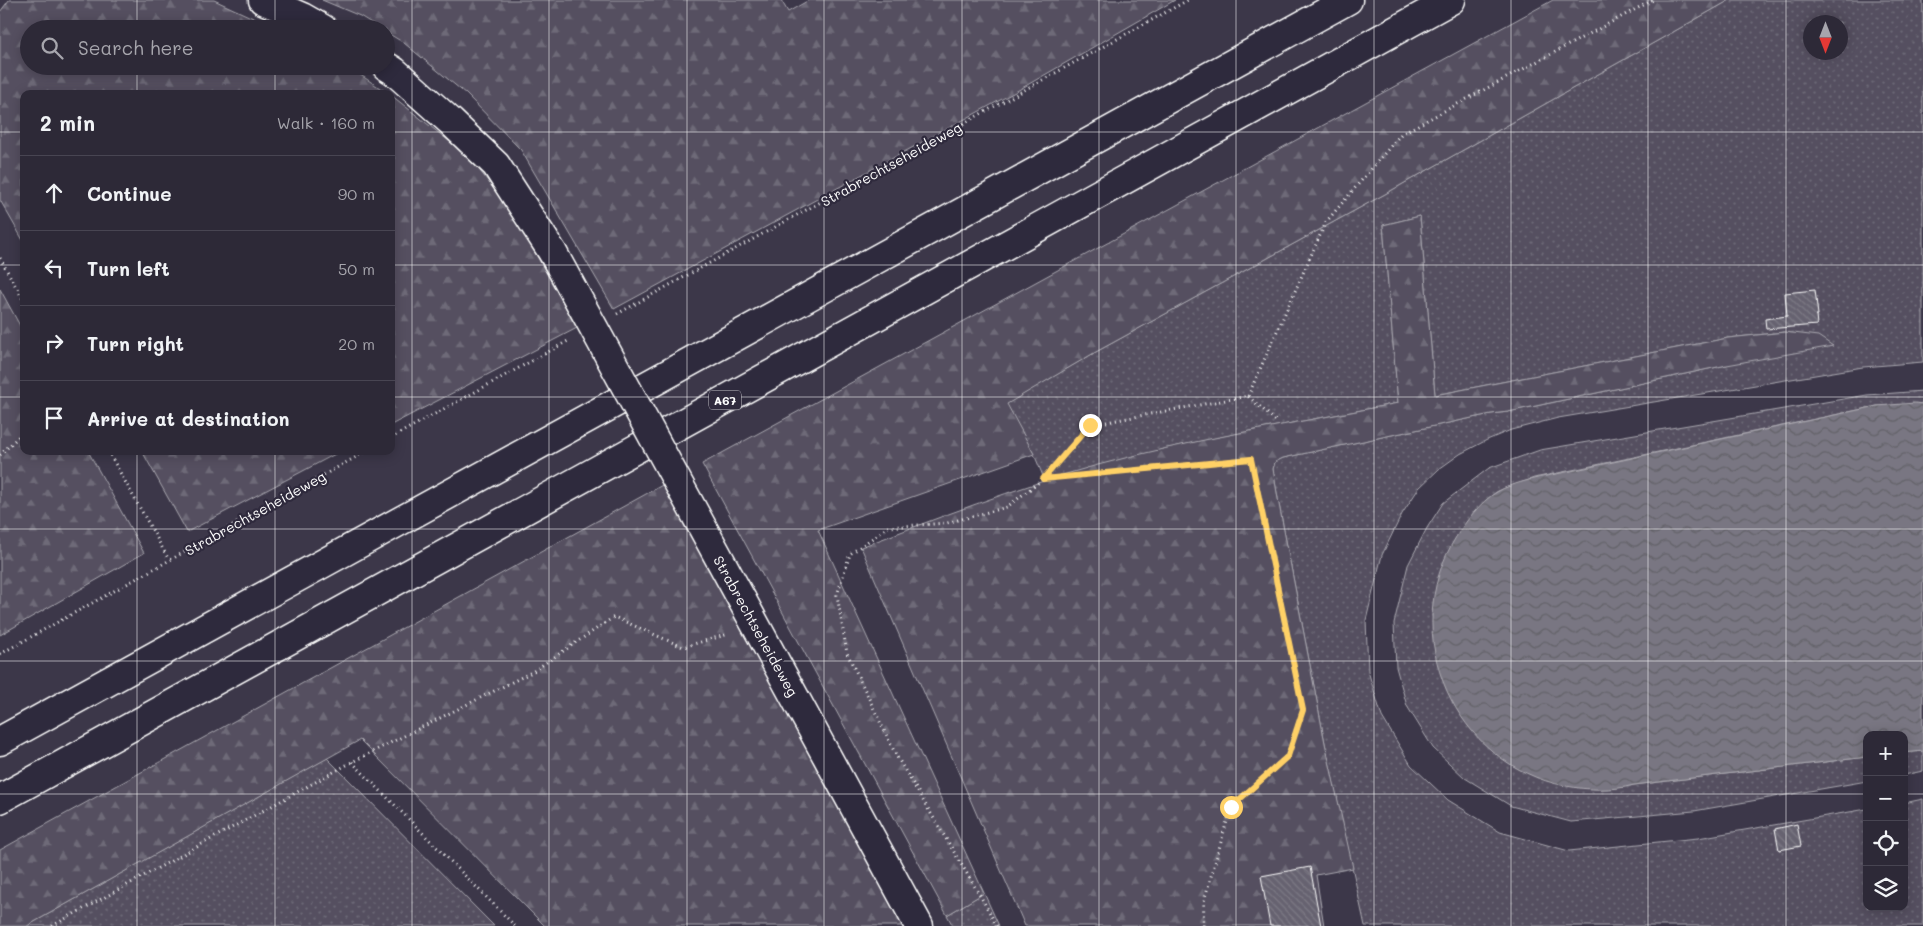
<!DOCTYPE html>
<meta charset="utf-8">
<style>
body{margin:0;font-family:Mali,sans-serif;background:#35313f;color:#f1f3f6}
.controls{position:absolute;right:15px;bottom:15px;display:grid;overflow:hidden;border-radius:10px;box-shadow:0 2px 12px #0003}
.controls button{width:45px;height:45px;display:grid;place-items:center;padding:0;border:0;border-bottom:1px solid #484552;background:#2d2937;color:#f1f3f6;font:25px sans-serif}
.compass{position:absolute;left:1803px;top:15px;width:45px;height:45px;border-radius:50%;background:#2d2937;box-shadow:0 2px 12px #0003;rotate:180deg}
.stop{position:absolute;width:15px;height:15px;margin:-11px;border:4px solid #ffd166;border-radius:50%;background:#fff}
.stop.end{background:#ffd166;border-color:#fff;box-shadow:0 1px 5px #0008}
.list{margin:0;padding:0;list-style:none}
h2{display:flex;justify-content:space-between;align-items:center;height:65px;margin:0;padding:0 20px;font-size:21px}
h2 small{font-size:16px;font-weight:400;color:#a7a6ad}
.list li{display:grid;grid-template-columns:32px 1fr auto;gap:15px;align-items:center;box-sizing:border-box;height:75px;padding:0 20px;border-top:1px solid #484552}
.list b{display:block;font-size:19px;white-space:nowrap}
.list em{font-size:16px;font-style:normal;color:#a7a6ad}
.icon{flex:none;width:28px;height:28px;fill:none;stroke:currentColor;stroke-width:2;stroke-linecap:round;stroke-linejoin:round}
.map{position:relative;flex:none;width:1923px;height:926px;overflow:hidden}
.search{position:absolute;background:#2d2937;box-shadow:0 2px 12px #0003;left:20px;top:20px;width:375px;height:55px;display:flex;align-items:center;gap:12px;box-sizing:border-box;padding:0 18px;border-radius:28px;color:#a7a6ad;font-size:19px}
.panel{position:absolute;background:#2d2937;box-shadow:0 2px 12px #0003;left:20px;top:90px;width:375px;height:365px;border-radius:10px}
.map>svg:first-child{display:block}
.grass{fill:url(#grass-dots);stroke:#aaa8b0;fill-rule:evenodd}
.forest{fill:url(#forest-firs);stroke:#aaa8b0}
.water{fill:url(#water-waves);stroke:#afadb4}
.building{fill:url(#building-back-hatch);stroke:#fff}
.lines{fill:none;stroke-linecap:round;stroke-linejoin:round}
.minor-casing{stroke:#fff;stroke-width:31}
.motorway-casing{stroke:#fff;stroke-width:31}
.path{stroke:#fff;stroke-width:3;stroke-dasharray:1 4;stroke-linecap:butt}
.minor{stroke:#2f2a3d;stroke-width:28}
.motorway{stroke:#2f2a3d;stroke-width:28}
.minor-bridge-casing{stroke:#fff;stroke-width:31;stroke-linecap:butt}
.minor-bridge{stroke:#2f2a3d;stroke-width:28}
.route{stroke:#ffd166;stroke-width:6}
.grid{fill:none;stroke:#fff;stroke-width:1;stroke-opacity:0.55}
.labels{text-anchor:middle;dominant-baseline:central;stroke-width:4.5;stroke-linejoin:round;paint-order:stroke}
.shield{fill:#2f2a3d;stroke:#c1bfc5;stroke-width:1}
.shield-label{font-size:12px;font-weight:bold;fill:#fff}
.street-label{font-size:14px;fill:#fff;stroke:#2f2a3d}
</style>
<div class="map">
<svg width="1923" height="926" viewBox="0 0 1923 926">
<defs>
<pattern id="grass-dots" width="8" height="8" patternUnits="userSpaceOnUse" patternTransform="scale(1.25)"><rect width="8" height="8" fill="#555060"/><path d="M2 2h.1M6 6h.1" fill="none" stroke="#6e6a78" stroke-width="1.8" stroke-linecap="round"/></pattern>
<pattern id="forest-firs" width="22" height="20" patternUnits="userSpaceOnUse" patternTransform="scale(1.25)"><rect width="22" height="20" fill="#555060"/><path d="M5 1l3.5 6h-7zM16 11l3.5 6h-7z" fill="#6e6a78"/></pattern>
<pattern id="water-waves" width="16" height="10" patternUnits="userSpaceOnUse" patternTransform="scale(1.25)"><rect width="16" height="10" fill="#797682"/><path d="M0 5q4-4 8 0t8 0" fill="none" stroke="#626167"/></pattern>
<pattern id="building-back-hatch" width="6" height="6" patternUnits="userSpaceOnUse" patternTransform="scale(1.25)"><rect width="6" height="6" fill="#666270"/><path d="M-1 5l2 2M0 0l6 6M5-1l2 2" fill="none" stroke="#7d7a85"/></pattern>
</defs>
<rect width="100%" height="100%" fill="#3c3749"/>
<filter id="ink" filterUnits="userSpaceOnUse"><feTurbulence type="fractalNoise" baseFrequency=".02" numOctaves="2"/><feDisplacementMap in="SourceGraphic" scale="10" xChannelSelector="R" yChannelSelector="G"/><feConvolveMatrix kernelMatrix="1 2 1 2 8 2 1 2 1" color-interpolation-filters="sRGB"/></filter>
<g filter="url(#ink)">
<g class="grass">
<path d="M 1730,0 L 1923,0 L 1923,362 L 1863,367 L 1558,418 L 1511,430 L 1487,440 L 1460,454 L 1439,469 L 1419,488 L 1402,514 L 1382,555 L 1366,620 L 1368,671 L 1382,717 L 1411,765 L 1448,800 L 1500,832 L 1569,851 L 1698,838 L 1867,809 L 1867,907 L 1904,907 L 1904,803 L 1923,799 L 1923,926 L 1365,926 L 1325,743 L 1278,499 L 1273,469 L 1275,462 L 1283,458 L 1491,414 L 1508,412 L 1727,365 L 1784,332 L 1728,338 L 1435,395 L 1420,216 L 1383,225 L 1398,403 C 1280,426 1160,445 1045,481 L 1034,454 L 1006,404 L 1094,353 L 1385,194 ZM 1810,22 L 1840,22 L 1840,52 L 1810,52 Z"/>
<path d="M 1923,391 L 1923,404 L 1877,406 L 1534,478 C 1522,483 1509,486 1498,491 C 1489,496 1480,507 1473,515 C 1448,545 1437,577 1432,616 L 1510,764 C 1543,782 1564,788 1603,787 C 1613,787 1623,788 1634,785 L 1867,757 L 1867,781 L 1694,811 L 1571,822 L 1511,806 L 1465,778 L 1433,748 L 1407,706 L 1396,667 L 1394,623 L 1408,565 L 1427,528 L 1443,503 L 1489,468 L 1540,450 L 1867,395 Z"/>
<path d="M 1923,751 L 1923,771 L 1904,775 L 1904,753 Z"/>
<path d="M 327,758 L 494,926 L 27,926 Z"/>
<path d="M 984,893 L 999,926 L 953,926 L 947,915 Z"/>
</g>
<g class="forest">
<path d="M 9,0 L 214,0 L 277,29 L 29,29 L 29,66 L 347,66 L 389,94 L 24,94 L 24,242 L 0,200 L 0,12 Z"/>
<path d="M 322,0 L 781,0 L 788,12 L 809,0 L 1175,0 L 1015,92 L 614,309 L 521,150 L 466,94 L 404,43 L 386,32 L 386,29 L 381,29 L 360,16 Z"/>
<path d="M 1553,0 L 1730,0 L 1385,194 L 1094,353 L 1007,404 L 1034,454 L 818,530 L 984,893 L 947,915 L 702,464 Z"/>
<path d="M 391,95 L 469,157 L 513,213 L 577,328 L 391,425 Z"/>
<path d="M 1420,216 L 1435,395 L 1728,338 L 1785,332 L 1818,336 L 1833,346 L 1727,365 L 1508,412 L 1491,414 L 1283,458 L 1275,462 L 1273,469 L 1278,499 L 1325,743 L 1353,868 L 1316,875 L 1324,926 L 1025,926 L 861,547 C 938,518 1014,488 1094,466 C 1193,439 1297,423 1398,403 L 1383,225 Z"/>
<path d="M 0,289 L 24,333 L 24,451 L 88,451 L 144,553 L 0,635 Z"/>
<path d="M 142,451 L 341,451 L 187,532 Z"/>
<path d="M 666,483 L 912,926 L 545,926 L 360,740 L 27,926 L 0,926 L 0,850 Z"/>
</g>
<path class="water" d="M 1915,403 L 1923,404 L 1923,751 L 1904,753 L 1904,735 L 1867,735 L 1867,757 L 1634,785 C 1612,791 1588,790 1566,786 C 1454,765 1396,634 1456,537 C 1466,521 1480,502 1497,492 C 1513,482 1546,476 1566,472 L 1877,406 Z"/>
<g class="building">
<path d="M 1815,290 L 1818,315 L 1816,315 L 1817,325 L 1766,329 L 1765,319 L 1787,316 L 1785,293 Z"/>
<path d="M 1797,824 L 1801,846 L 1779,850 L 1775,829 Z"/>
<path d="M 1310,867 L 1321,926 L 1270,926 L 1261,876 Z"/>
</g>
<g class="lines">
<defs>
<g id="minor">
<path d="M 263,0 L 302,17 L 323,29"/>
<path d="M 386,66 L 394,71 L 450,121 L 496,165 L 553,253"/>
<path d="M 742,600 L 919,926"/>
</g>
<g id="motorway">
<path d="M 0,741 L 1348,0"/>
<path d="M 0,799 L 1451,0"/>
</g>
</defs>
<use href="#minor" class="minor-casing"/>
<use href="#motorway" class="motorway-casing"/>
<g class="path">
<path d="M 0,258 L 24,301"/>
<path d="M 617,314 L 1188,0"/>
<path d="M 1248,396 L 1326,222 L 1401,134 L 1653,0"/>
<path d="M 391,438 L 568,341"/>
<path d="M 108,451 L 169,560"/>
<path d="M 0,455 L 24,431"/>
<path d="M 1044,479 L 1251,459 L 1303,710 L 1287,756 L 1231,807 L 1204,901 L 1203,926"/>
<path d="M 0,654 L 367,451"/>
<path d="M 352,762 L 515,926"/>
<path d="M 52,926 L 352,762 L 532,672 L 614,617 L 683,647 L 729,634"/>
<path d="M 997,926 L 981,897 L 897,757 L 847,653 L 837,595 L 850,554 L 888,527 L 947,523 L 1007,507 L 1043,479 L 1090,425 L 1248,396 L 1278,423"/>
</g>
<use href="#minor" class="minor"/>
<use href="#motorway" class="motorway"/>
<defs>
<path id="minor-bridge" d="M 553,253 L 742,600"/>
</defs>
<use href="#minor-bridge" class="minor-bridge-casing"/>
<use href="#minor-bridge" class="minor-bridge"/>
</g>
</g>
<g class="lines" filter="url(#ink)">
<path class="route" d="M 1090,425 L 1043,479 L 1251,459 L 1303,710 L 1288,756 L 1231,807"/>
</g>
<path class="grid" d="M 137,0 L 137,29M 275,0 L 275,29M 412,0 L 412,926M 549,0 L 549,926M 687,0 L 687,926M 824,0 L 824,926M 962,0 L 962,926M 1099,0 L 1099,926M 1236,0 L 1236,926M 1374,0 L 1374,926M 1511,0 L 1511,926M 1648,0 L 1648,926M 1786,0 L 1786,926M 137,66 L 137,94M 275,66 L 275,94M 0,132 L 24,132M 391,132 L 1923,132M 0,265 L 24,265M 391,265 L 1923,265M 0,397 L 24,397M 391,397 L 1923,397M 137,451 L 137,926M 275,451 L 275,926M 0,529 L 1923,529M 0,661 L 1923,661M 0,794 L 1867,794M 1904,794 L 1923,794"/>
<g class="labels">
<rect class="shield" x="709" y="390.5" width="32" height="19" rx="4"/>
<g class="shield-label">
<text x="725" y="400">A67</text>
</g>
<g class="street-label">
<text transform="translate(891 164) rotate(-29)">Strabrechtseheideweg</text>
<text transform="translate(255 513) rotate(-29)">Strabrechtseheideweg</text>
<text transform="translate(756 626) rotate(61)">Strabrechtseheideweg</text>
</g>
</g>
</svg>
<div class="controls">
<button>+</button>
<button>−</button>
<button><svg class="icon" aria-label="locate" viewBox="0 0 24 24"><circle cx="12" cy="12" r="6"/><path d="M12 2v4M12 18v4M2 12h4M18 12h4"/></svg></button>
<button><svg class="icon" aria-label="layers" viewBox="0 0 24 24"><path d="M12 4l9 5-9 5-9-5zM3 14l9 5 9-5"/></svg></button>
</div>
<svg class="compass" viewBox="-18 -18 36 36"><path d="M0-13l5 13h-10z" fill="#e53935"/><path d="M0 13l5-13h-10z" fill="#a7a6ad"/></svg>
<div class="stop" style="left:1231px;top:807px"></div>
<div class="stop end" style="left:1090px;top:425px"></div>
<div class="search"><svg class="icon" aria-label="search" viewBox="0 0 24 24"><circle cx="10" cy="10" r="6"/><path d="M15 15l6 6"/></svg>Search here</div>
<section class="panel">
<h2>2 min<small>Walk · 160 m</small></h2>
<ul class="list">
<li><svg class="icon" aria-label="ahead" viewBox="0 0 24 24"><path d="M12 20V5M6 11l6-6 6 6"/></svg><div><b>Continue</b></div><em>90 m</em></li>
<li><svg class="icon" aria-label="left" viewBox="0 0 24 24"><path d="M17 20v-9H6M10 6l-5 5 5 5"/></svg><div><b>Turn left</b></div><em>50 m</em></li>
<li><svg class="icon" aria-label="right" viewBox="0 0 24 24"><path d="M7 20v-9h11M14 6l5 5-5 5"/></svg><div><b>Turn right</b></div><em>20 m</em></li>
<li><svg class="icon" aria-label="arrive" viewBox="0 0 24 24"><path d="M6 21V4h12l-3 4 3 4H6"/></svg><div><b>Arrive at destination</b></div></li>
</ul>
</section>
</div>
